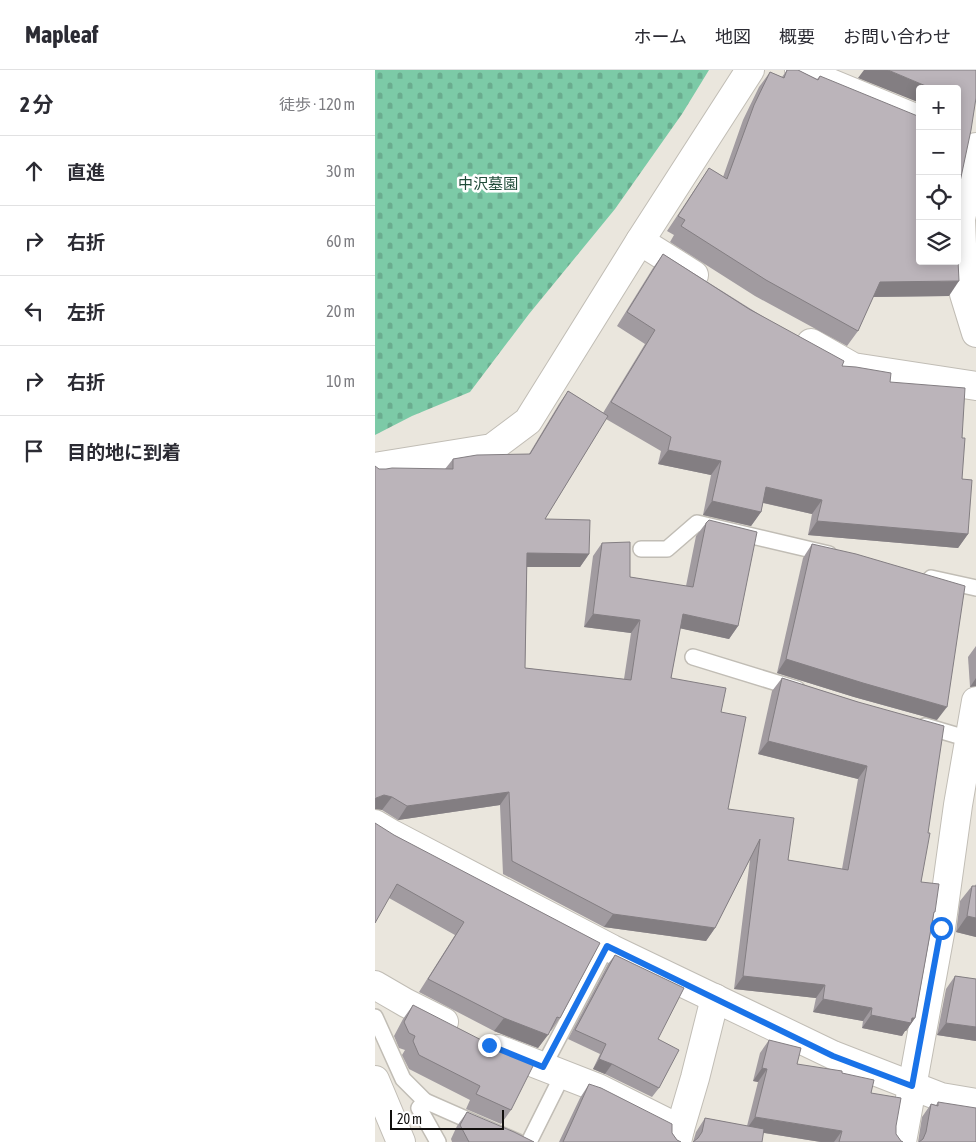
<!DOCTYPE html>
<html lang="ja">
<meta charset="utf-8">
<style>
body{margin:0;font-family:"Asap Condensed","Noto Sans JP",sans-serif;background:#f2f2f3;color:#2b2b33}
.controls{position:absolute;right:15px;top:15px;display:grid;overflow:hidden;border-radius:5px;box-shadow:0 2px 12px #0003}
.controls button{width:45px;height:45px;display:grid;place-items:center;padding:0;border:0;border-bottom:1px solid #e1e1e2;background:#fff;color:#2b2b33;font:25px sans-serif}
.scale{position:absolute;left:15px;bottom:12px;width:114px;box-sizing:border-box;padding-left:5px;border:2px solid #110f0d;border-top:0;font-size:14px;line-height:18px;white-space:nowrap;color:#110f0d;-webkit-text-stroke:4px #fff;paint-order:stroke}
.stop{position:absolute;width:15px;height:15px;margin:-11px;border:4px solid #1a73e8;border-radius:50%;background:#fff}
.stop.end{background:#1a73e8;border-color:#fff;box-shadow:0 1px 5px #0008}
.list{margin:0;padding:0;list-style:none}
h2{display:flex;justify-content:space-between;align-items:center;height:65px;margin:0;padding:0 20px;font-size:21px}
h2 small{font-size:16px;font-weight:400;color:#7c7c81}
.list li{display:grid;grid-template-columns:32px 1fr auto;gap:15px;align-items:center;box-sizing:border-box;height:70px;padding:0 20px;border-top:1px solid #e1e1e2}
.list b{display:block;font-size:19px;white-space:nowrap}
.list em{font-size:16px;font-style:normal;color:#7c7c81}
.icon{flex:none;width:28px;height:28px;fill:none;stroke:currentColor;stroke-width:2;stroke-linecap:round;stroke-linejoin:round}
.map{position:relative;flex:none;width:601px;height:1072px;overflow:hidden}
header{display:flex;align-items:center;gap:30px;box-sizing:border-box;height:70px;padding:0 25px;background:#fff;border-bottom:1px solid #e1e1e2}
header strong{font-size:24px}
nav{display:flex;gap:28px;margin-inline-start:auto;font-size:18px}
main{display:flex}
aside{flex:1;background:#fff}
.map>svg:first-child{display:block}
.cemetery{fill:url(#cemetery-stones)}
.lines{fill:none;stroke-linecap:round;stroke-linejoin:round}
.lane-casing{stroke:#c1bdb5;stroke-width:18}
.street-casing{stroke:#c1bdb5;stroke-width:30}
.lane{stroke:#fff;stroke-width:15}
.street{stroke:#fff;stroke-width:28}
.wall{fill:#a19ba0}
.shaded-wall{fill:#837e82}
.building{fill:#bbb4ba;stroke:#837e82}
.route{stroke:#1a73e8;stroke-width:6}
.labels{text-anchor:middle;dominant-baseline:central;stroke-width:5;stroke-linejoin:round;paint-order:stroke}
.park-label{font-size:15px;fill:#214b39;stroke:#fff}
</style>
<header>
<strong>Mapleaf</strong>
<nav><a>ホーム</a><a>地図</a><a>概要</a><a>お問い合わせ</a></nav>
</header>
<main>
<aside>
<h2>2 分<small>徒歩 · 120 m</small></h2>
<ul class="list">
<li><svg class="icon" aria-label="ahead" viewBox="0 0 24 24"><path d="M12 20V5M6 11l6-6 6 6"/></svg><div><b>直進</b></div><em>30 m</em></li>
<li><svg class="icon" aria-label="right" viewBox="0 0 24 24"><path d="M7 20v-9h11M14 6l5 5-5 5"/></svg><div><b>右折</b></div><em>60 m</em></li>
<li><svg class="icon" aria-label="left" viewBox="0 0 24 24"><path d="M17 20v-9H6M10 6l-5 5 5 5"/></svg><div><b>左折</b></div><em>20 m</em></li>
<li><svg class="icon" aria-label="right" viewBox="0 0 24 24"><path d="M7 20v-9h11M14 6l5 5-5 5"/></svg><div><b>右折</b></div><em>10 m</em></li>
<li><svg class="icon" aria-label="arrive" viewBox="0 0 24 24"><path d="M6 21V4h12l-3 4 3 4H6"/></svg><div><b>目的地に到着</b></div></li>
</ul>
</aside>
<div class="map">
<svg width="601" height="1072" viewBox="0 0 601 1072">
<defs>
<pattern id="cemetery-stones" width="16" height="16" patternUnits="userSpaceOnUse" patternTransform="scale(1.25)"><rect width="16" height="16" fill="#7ccaa7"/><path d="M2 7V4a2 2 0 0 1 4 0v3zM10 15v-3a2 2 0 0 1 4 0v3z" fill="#6aac8f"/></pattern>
</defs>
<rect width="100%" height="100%" fill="#eae6dd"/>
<path class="cemetery" d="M 0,0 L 334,0 L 307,44 L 240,139 L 154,244 L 95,322 L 37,346 L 0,365 Z"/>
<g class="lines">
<defs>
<g id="lane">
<path d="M 266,479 L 292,479 L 322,453 L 454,484"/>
<path d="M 556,508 L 601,518"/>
<path d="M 318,587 L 422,619"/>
<path d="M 550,656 L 594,669"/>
<path d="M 0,947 L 28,1009 L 50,1031"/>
<path d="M 168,997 L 232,876"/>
<path d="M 63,1072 L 44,1038 L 50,1031 L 143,1072"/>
<path d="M 154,1072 L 188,1004"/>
</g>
<g id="street">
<path d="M 424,0 L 545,50"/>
<path d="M 601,77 L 586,149 L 589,224 L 601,263"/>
<path d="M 265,171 L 319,205"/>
<path d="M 436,273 L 478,297 L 601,316"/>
<path d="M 0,397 L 117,378 L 153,351 L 265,171 L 375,0"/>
<path d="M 0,754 L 17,764 L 237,879 L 458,985 L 566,1027 L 601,1033"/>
<path d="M 0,915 L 31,933 L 69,952"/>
<path d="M 123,979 L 223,1018 L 305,1059"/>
<path d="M 0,1010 L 26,1072"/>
<path d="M 302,1072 L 305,1059 L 320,1008 L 340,928"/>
<path d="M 527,1072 L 566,858 L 583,735 L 601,631"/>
</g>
</defs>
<use href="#lane" class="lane-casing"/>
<use href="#street" class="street-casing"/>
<use href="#lane" class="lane"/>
<use href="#street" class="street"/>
</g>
<g class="wall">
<path d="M 412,0 L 423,0 L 442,9 L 445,6 L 574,226 L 498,227 L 483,261 L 472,276 L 380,226 L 295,172 L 299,165 L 292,161 L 334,98 L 348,107 L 368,50 L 384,17 L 395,2 L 407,7 Z"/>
<path d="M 288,184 L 467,296 L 515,312 L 587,368 L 587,409 L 593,464 L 583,478 L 433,465 L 437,444 L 388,433 L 386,442 L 376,456 L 328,445 L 336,405 L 283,394 L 286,381 L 231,349 L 170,449 L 214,484 L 205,497 L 152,497 L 150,598 L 249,609 L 256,563 L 209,557 L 218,486 L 227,473 L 255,507 L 311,516 L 321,466 L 331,453 L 363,556 L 354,569 L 305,558 L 296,608 L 346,642 L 353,739 L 413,790 L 467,799 L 483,709 L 383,684 L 397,621 L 407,608 L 483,632 L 553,763 L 546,812 L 559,844 L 540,948 L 531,961 L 530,961 L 527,966 L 487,958 L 488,951 L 438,942 L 441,928 L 359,919 L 375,789 L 340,858 L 331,871 L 229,857 L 128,804 L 125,735 L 23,750 L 7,740 L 4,399 L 70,399 L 78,389 L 154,384 L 184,334 L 193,321 L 228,343 L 270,274 L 242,256 L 278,198 Z"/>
<path d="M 437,474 L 562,650 L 479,627 L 402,603 L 428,488 Z"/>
<path d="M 601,576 L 601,616 L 595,617 L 593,587 Z"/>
<path d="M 0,753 L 185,948 L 176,961 L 175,961 L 163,978 L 119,961 L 44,922 L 80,865 L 14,828 Z"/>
<path d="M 601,814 L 601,867 L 581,862 L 585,831 L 597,816 L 600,816 Z"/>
<path d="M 240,885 L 283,969 L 284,1018 L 277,1027 L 230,1004 L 218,999 L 225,984 L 193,969 L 233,894 Z"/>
<path d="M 580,906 L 601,909 L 601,971 L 562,965 L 571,919 Z"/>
<path d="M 38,935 L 136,1040 L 126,1054 L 91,1039 L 95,1030 L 34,999 L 27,985 L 30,980 L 24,978 L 19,966 L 28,949 Z"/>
<path d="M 394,970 L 422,994 L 467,1003 L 496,1023 L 521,1056 L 521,1064 L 526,1071 L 528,1072 L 446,1072 L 389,1063 L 318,1072 L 321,1062 L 330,1048 L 372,1056 L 383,1012 L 378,1011 L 385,983 Z"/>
<path d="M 214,1014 L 297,1063 L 302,1070 L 306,1072 L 184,1072 L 205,1028 Z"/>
<path d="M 563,1032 L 601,1072 L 543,1072 L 547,1047 L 556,1034 L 561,1035 Z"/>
<path d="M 92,1042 L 159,1072 L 77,1072 L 76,1069 L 82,1056 Z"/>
</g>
<g class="shaded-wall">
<path d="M 489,0 L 513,0 L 558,19 L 545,19 L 545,33 L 483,8 Z"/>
<path d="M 584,211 L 574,226 L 494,227 L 505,212 Z"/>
<path d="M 293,380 L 346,391 L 336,405 L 283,394 Z"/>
<path d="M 391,417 L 447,430 L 437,444 L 381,431 Z"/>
<path d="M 337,431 L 386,442 L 376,456 L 328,445 Z"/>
<path d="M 442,451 L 593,464 L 583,478 L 433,465 Z"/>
<path d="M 152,483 L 214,484 L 205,497 L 143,497 Z"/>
<path d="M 218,544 L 265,550 L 256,563 L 209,557 Z"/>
<path d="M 308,544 L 363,556 L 354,569 L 299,557 Z"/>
<path d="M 411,589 L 572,637 L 562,650 L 479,627 L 402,603 Z"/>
<path d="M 601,608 L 601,616 L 595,617 Z"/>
<path d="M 393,671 L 492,696 L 483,709 L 383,684 Z"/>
<path d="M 134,722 L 125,735 L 23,750 L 32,736 Z"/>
<path d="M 9,725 L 17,727 L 7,740 L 0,739 L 0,729 L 1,728 Z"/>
<path d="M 238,844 L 340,858 L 331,871 L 229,857 Z"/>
<path d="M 592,846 L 601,848 L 601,867 L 581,862 Z"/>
<path d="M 368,906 L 450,915 L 441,928 L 359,919 Z"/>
<path d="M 448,929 L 497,938 L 488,951 L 438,942 Z"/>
<path d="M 496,945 L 537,948 L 540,948 L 531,961 L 530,961 L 527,966 L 487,958 Z"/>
<path d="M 129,948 L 173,965 L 163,978 L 119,961 Z"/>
<path d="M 571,953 L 601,957 L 601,971 L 562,965 Z"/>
<path d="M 224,989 L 237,994 L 230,1004 L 218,999 Z"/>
<path d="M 387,998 L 392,999 L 383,1012 L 378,1011 Z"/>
<path d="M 380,1047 L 467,1061 L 459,1072 L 446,1072 L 371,1060 Z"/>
</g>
<g class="building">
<path d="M 412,0 L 423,0 L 443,10 L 445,6 L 545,47 L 545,191 L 582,191 L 582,169 L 584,211 L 505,212 L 483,261 L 391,210 L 306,156 L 310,150 L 303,146 L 334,98 L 352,109 L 379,35 L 395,2 L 409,8 Z"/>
<path d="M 513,0 L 601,0 L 601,28 L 596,60 L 582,126 L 582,19 L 558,19 Z"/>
<path d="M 288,184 L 374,239 L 469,291 L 467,296 L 481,297 L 516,303 L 515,312 L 590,318 L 587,368 L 590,368 L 587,409 L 597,410 L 593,464 L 442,451 L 447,430 L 391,417 L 386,442 L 337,431 L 346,391 L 293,380 L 296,367 L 236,332 L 280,260 L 252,242 Z"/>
<path d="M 193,321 L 233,346 L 170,449 L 215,450 L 214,484 L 152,483 L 150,598 L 256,610 L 265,550 L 218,544 L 227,473 L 255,472 L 255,507 L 318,517 L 331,453 L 334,450 L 382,462 L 363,556 L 308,544 L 296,608 L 351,618 L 346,642 L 371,647 L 353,739 L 419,748 L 413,790 L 473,800 L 492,696 L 393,671 L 407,608 L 483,632 L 569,656 L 553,763 L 555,763 L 546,812 L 564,814 L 560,842 L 559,842 L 540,948 L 537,948 L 536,953 L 496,945 L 497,938 L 448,929 L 450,915 L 368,906 L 385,769 L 340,858 L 238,844 L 137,791 L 134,722 L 32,736 L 17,727 L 9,725 L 1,728 L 0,729 L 0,396 L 4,399 L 11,399 L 17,398 L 78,399 L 78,389 L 102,385 L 155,384 Z"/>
<path d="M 437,474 L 481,484 L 590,516 L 572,637 L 488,613 L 411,589 Z"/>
<path d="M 0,753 L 19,765 L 225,873 L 185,948 L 182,947 L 173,965 L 129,948 L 53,909 L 89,852 L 22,814 L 0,853 Z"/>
<path d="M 597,816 L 601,816 L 601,848 L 592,846 Z"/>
<path d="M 240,885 L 309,918 L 283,969 L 304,980 L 284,1018 L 237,994 L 224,989 L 231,974 L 200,960 Z"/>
<path d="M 580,906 L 601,909 L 601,957 L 571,953 Z"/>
<path d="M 38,935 L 116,975 L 160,992 L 136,1040 L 101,1024 L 105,1016 L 44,985 L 38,971 L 40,966 L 34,963 L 29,952 Z"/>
<path d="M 394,970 L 426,978 L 422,994 L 467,1001 L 467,1003 L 499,1010 L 496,1023 L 526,1028 L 521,1056 L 521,1064 L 526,1071 L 528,1072 L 464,1072 L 467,1061 L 380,1047 L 392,999 L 387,998 Z"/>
<path d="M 214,1014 L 226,1018 L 297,1054 L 297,1063 L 302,1070 L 306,1072 L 188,1072 Z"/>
<path d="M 563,1032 L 601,1038 L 601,1072 L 544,1072 L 548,1069 L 551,1062 L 556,1034 L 563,1036 Z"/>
<path d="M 92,1042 L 139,1062 L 159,1072 L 94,1072 L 85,1055 Z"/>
<path d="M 330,1048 L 389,1059 L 387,1072 L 318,1072 L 323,1068 L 327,1062 Z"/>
</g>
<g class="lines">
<path class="route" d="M 114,975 L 168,997 L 232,876 L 458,986 L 537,1016 L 566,858"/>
</g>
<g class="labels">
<g class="park-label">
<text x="113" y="113">中沢墓園</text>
</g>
</g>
</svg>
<div class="controls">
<button>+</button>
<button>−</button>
<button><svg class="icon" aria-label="locate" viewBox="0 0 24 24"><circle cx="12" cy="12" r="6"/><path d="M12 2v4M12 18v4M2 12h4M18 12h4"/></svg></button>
<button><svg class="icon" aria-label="layers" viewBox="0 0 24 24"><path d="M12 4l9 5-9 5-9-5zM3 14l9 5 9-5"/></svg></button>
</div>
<div class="scale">20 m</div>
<div class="stop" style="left:566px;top:858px"></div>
<div class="stop end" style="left:114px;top:975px"></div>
</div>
</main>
